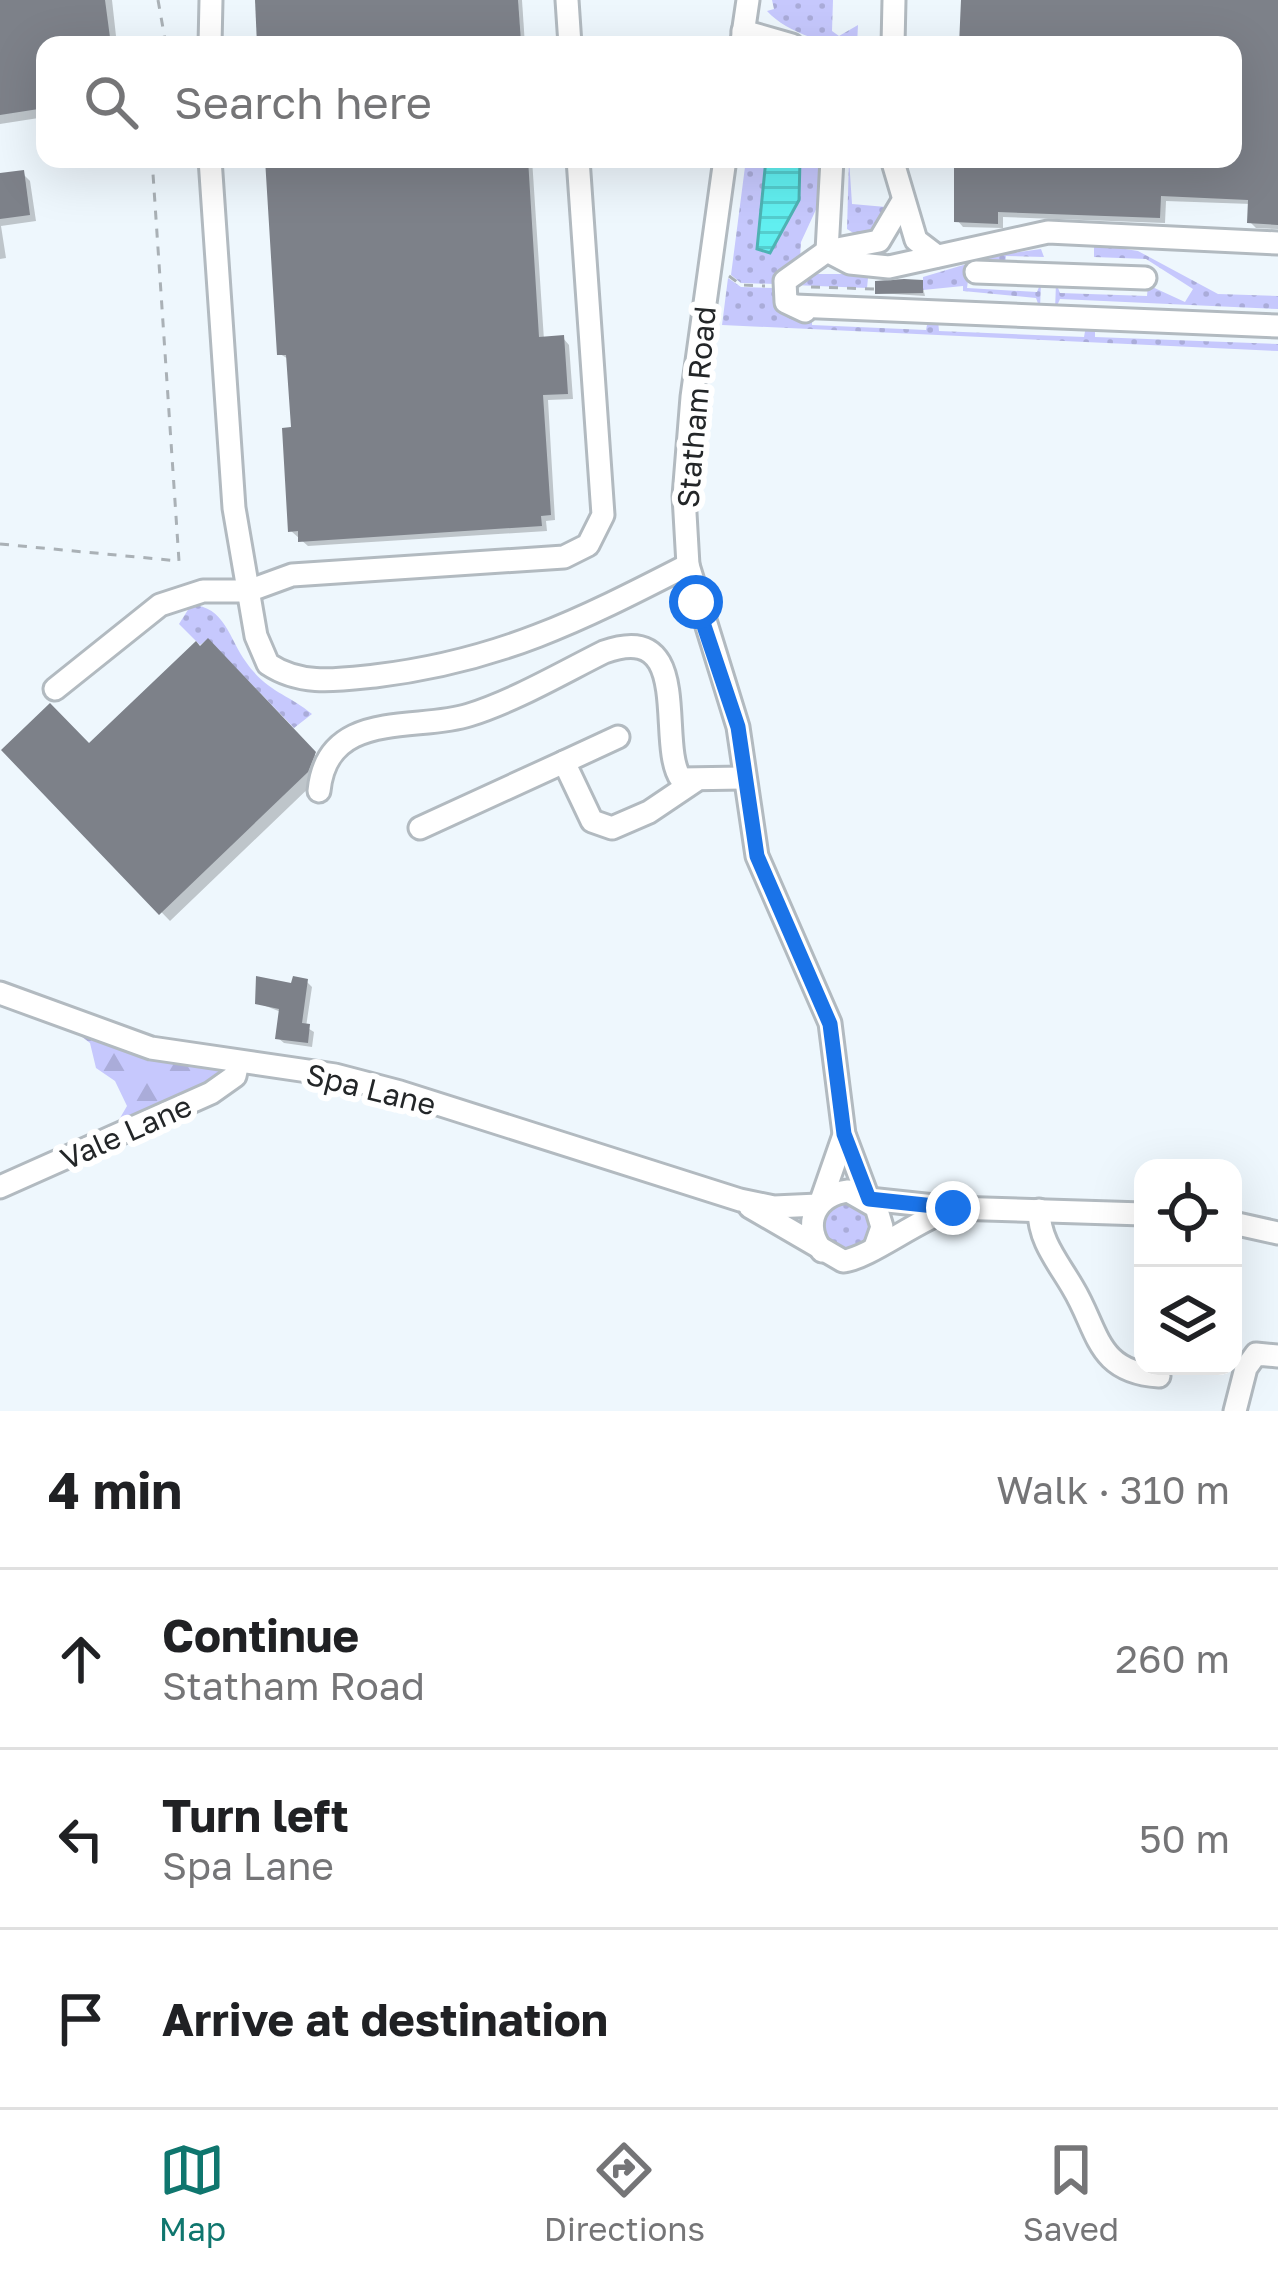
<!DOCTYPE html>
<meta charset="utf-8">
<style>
body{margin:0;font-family:"Golos Text",sans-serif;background:#f6f6f6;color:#202124}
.controls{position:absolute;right:36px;bottom:36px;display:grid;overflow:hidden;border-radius:24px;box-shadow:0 12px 48px #0002}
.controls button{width:108px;height:108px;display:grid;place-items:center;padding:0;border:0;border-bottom:3px solid #e0e0e0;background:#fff;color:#202124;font:60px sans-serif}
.stop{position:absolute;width:36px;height:36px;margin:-27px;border:9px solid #1a73e8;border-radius:50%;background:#fff}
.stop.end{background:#1a73e8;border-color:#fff;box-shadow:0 3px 12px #0008}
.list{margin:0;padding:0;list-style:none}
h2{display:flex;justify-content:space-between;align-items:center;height:156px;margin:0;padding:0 48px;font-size:51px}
h2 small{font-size:39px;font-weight:400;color:#757577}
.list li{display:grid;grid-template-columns:78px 1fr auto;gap:36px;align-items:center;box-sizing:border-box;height:180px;padding:0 48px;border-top:3px solid #e0e0e0}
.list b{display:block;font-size:45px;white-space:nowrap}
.list p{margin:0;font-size:39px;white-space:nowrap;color:#757577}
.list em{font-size:39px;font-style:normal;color:#757577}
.icon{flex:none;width:66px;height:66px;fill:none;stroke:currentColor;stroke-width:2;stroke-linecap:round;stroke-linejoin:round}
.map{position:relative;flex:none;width:1278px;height:1411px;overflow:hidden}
.search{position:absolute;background:#fff;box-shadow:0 12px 48px #0002;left:36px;right:36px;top:36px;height:132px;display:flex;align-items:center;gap:30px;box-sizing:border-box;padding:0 42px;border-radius:24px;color:#757577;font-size:45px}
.sheet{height:696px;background:#fff}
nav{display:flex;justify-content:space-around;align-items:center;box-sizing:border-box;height:168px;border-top:3px solid #e0e0e0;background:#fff;font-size:33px;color:#757577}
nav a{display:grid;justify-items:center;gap:6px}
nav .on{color:#0f766e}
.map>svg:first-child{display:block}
.grass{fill:url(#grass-dots)}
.forest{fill:url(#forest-firs)}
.water{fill:url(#water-rules);stroke:#4eb3b4;stroke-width:3}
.shadow{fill:#0003}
.building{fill:#7d8189}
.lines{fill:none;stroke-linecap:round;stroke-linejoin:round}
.minor-casing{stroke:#b2bac0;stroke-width:27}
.path{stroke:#aab1b6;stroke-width:3;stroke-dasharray:9 9;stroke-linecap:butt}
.minor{stroke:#fff;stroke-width:21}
.route{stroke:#1a73e8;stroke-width:15}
.labels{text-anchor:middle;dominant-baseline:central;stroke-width:12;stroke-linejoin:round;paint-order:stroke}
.street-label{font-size:30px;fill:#232628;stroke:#fff}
</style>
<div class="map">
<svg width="1278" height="1411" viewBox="0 0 1278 1411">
<defs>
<pattern id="grass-dots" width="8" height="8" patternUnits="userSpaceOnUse" patternTransform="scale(3)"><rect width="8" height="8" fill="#c6c8fd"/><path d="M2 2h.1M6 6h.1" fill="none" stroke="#aaacd9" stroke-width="1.8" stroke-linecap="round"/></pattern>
<pattern id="forest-firs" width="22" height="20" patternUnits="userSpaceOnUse" patternTransform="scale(3)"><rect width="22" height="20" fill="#c6c8fd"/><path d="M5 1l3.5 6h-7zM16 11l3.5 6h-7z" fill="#aaacd9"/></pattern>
<pattern id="water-rules" width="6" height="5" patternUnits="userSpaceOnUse" patternTransform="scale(3)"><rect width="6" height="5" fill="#61eff0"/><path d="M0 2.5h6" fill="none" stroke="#54cdce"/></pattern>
</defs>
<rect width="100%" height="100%" fill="#eef7fd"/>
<g class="grass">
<path d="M 772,0 L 833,0 L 832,31 L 839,36 L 858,25 L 857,45 C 829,45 788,34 767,11 L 774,9 Z"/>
<path d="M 746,159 L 766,159 L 762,196 L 799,200 L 800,159 L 822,159 L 819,203 L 801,242 L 800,259 L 775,284 L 741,283 L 731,275 Z"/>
<path d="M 849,159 L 852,204 L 886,207 L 888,212 L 876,233 L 858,236 L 847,229 Z"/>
<path d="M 1094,244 L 1138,251 L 1218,294 L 1278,296 L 1278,309 L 1060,299 L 1055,310 L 1056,283 L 1060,293 L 1147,296 L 1148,285 L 1185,302 L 1193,289 L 1146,259 L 1094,257 Z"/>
<path d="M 1041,249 L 1044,257 L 1006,256 L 1005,267 L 970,266 L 967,288 L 1037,292 L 1041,282 L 1040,309 L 1036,298 L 963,291 L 963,286 L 923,290 L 923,277 L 997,255 Z"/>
<path d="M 806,274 L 888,274 L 891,279 L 868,278 L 867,288 L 792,285 Z"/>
<path d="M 728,278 L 741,287 L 774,288 L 775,299 L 812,315 L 812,325 L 926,330 L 928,320 L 938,320 L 939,331 L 1084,337 L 1086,326 L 1095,326 L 1095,337 L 1278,344 L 1278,351 L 722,325 Z"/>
<path d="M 191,605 C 225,606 229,639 246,662 C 267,692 288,694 312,714 L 294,728 L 208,639 L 200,645 L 179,624 Z"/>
<circle cx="847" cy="1226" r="24"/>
</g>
<path class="forest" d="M 68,1026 L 141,1052 L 221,1070 L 218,1078 L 113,1130 L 127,1106 L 115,1081 L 96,1068 L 90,1043 Z"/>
<path class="water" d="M 766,159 L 800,159 L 799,200 L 770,253 L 757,249 Z"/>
<g class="shadow">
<path d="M 0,0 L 112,0 L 117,45 L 45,45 L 45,117 L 0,124 Z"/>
<path d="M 258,0 L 522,0 L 525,45 L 260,45 Z"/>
<path d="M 964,0 L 1278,0 L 1278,229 L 1256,228 L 1250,222 L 1251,204 L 1166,201 L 1165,223 L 1003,217 L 1003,228 L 963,227 L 957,220 L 958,159 L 1233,159 L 1233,45 L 962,45 Z"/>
<path d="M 268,159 L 532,159 L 544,340 L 563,338 L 569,345 L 573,399 L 548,400 L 555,520 L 546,521 L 547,531 L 308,546 L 291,531 L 294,430 L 290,360 L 280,354 Z"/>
<path d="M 22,173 L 30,181 L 36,221 L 1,226 L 6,258 L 0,259 L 0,176 Z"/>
<path d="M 922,283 L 925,296 L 878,293 Z"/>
<path d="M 208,643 L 323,763 L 316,781 L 170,921 L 5,750 L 89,747 Z"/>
<path d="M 307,982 L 312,987 L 306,1027 L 314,1032 L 312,1047 L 284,1043 L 278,1038 L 281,1012 L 258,1003 Z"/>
</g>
<g class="building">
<path d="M 0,0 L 105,0 L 111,45 L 45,45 L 45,108 L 0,115 Z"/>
<path d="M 255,0 L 518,0 L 521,42 L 257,45 Z"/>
<path d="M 961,0 L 1278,0 L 1278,225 L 1247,223 L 1248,200 L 1161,196 L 1160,218 L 998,212 L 998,224 L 954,222 L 954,159 L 1233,159 L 1233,45 L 959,45 Z"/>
<path d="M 265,159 L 528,159 L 539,337 L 564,335 L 568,394 L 543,395 L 551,515 L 541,516 L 542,526 L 298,542 L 298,531 L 288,532 L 282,428 L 291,427 L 286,355 L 277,355 Z"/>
<path d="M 24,170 L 30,215 L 0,219 L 0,173 Z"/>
<path d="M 904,279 L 923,280 L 923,293 L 875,294 L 875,281 Z"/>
<path d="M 208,638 L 316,752 L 308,772 L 159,915 L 1,750 L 50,703 L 89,743 L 196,641 L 200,646 Z"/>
<path d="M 256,976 L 291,983 L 293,976 L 308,979 L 302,1023 L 310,1024 L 308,1043 L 275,1039 L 279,1009 L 255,1004 Z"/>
</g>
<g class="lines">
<defs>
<g id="minor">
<path d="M 567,0 L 570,45"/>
<path d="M 743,31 L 792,45"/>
<path d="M 742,41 L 748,0"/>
<path d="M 210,45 L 211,0"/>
<path d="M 893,45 L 894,0"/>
<path d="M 210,159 L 234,508 L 256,636 L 268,664 C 301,686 337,680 375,676 C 499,661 579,621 688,565"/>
<path d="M 725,159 L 692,397 L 684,496 L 688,565 L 738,727 L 757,856 L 830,1023 L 844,1134 L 868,1198"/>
<path d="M 892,159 L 916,240 L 937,256"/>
<path d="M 827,251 L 850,263 L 889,267 L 1048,232 L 1278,243"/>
<path d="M 827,251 L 832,159"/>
<path d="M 976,272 L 1145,278"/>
<path d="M 795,306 L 1278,326"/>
<path d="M 805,311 L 786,302 L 785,281 L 827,251 L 879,241 L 901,204"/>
<path d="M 55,689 L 160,605 L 203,591 L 248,591 L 292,575 L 564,557 L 588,545 L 603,515 L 578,159"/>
<path d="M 618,737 L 564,762 L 592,821 L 612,828 L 649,812 L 695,781"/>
<path d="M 319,791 C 327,708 417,732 469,715 C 516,700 560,674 604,652 C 696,619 656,744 681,779 L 743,778"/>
<path d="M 420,828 L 564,762"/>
<path d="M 0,993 L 151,1048 L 335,1075 L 400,1092 L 740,1200 L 774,1207 L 818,1205"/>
<path d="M 0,1187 L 211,1093 L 235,1076 L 238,1062"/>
<path d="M 869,1199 L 953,1208 L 1143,1214"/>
<path d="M 821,1201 L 844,1135"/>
<path d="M 750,1207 L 843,1261 C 867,1259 916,1221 948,1210"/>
<path d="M 1039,1210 C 1039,1241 1058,1262 1073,1288 C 1099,1331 1096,1372 1159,1376"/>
<path d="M 1233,1223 L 1278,1233"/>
<path d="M 822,1251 C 802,1224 815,1195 848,1191 L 876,1207 L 882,1227 L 875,1247"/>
<path d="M 1235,1411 L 1246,1368 L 1256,1354 L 1278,1356"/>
</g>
</defs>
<use href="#minor" class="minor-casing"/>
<g class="path">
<path d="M 158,0 L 166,45"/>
<path d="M 729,276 L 741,285 L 765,286"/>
<path d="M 811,287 L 875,289"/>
<path d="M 0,544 L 179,561 L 152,159"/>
</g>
<use href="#minor" class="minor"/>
</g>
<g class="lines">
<path class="route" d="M 696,602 L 738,727 L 757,856 L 830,1024 L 844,1134 L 869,1199 L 953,1208"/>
</g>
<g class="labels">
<g class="street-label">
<text transform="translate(696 407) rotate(-85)">Statham Road</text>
<text transform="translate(371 1089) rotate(14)">Spa Lane</text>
<text transform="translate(126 1132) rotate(-24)">Vale Lane</text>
</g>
</g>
</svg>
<div class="controls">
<button><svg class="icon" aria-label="locate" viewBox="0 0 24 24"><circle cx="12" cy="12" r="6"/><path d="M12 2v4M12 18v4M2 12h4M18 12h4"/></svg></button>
<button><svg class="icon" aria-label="layers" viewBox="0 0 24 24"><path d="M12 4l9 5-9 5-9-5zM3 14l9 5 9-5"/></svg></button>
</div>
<div class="stop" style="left:696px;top:602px"></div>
<div class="stop end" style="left:953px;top:1208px"></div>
<div class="search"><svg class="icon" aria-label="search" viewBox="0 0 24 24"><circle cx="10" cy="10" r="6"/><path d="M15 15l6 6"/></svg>Search here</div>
</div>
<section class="sheet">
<h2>4 min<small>Walk · 310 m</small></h2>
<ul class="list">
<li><svg class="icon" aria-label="ahead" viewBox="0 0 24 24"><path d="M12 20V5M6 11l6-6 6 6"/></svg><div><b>Continue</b><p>Statham Road</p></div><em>260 m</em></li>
<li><svg class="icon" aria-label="left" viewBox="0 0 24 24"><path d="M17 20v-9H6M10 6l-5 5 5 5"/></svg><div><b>Turn left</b><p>Spa Lane</p></div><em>50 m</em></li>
<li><svg class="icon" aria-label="arrive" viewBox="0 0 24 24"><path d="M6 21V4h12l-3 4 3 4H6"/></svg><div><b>Arrive at destination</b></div></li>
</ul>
</section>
<nav>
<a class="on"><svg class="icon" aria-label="map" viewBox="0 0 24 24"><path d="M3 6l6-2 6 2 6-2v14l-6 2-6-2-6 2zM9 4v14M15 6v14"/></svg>Map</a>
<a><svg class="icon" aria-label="directions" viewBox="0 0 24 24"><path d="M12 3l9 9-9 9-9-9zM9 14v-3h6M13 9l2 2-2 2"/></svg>Directions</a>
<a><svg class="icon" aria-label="saved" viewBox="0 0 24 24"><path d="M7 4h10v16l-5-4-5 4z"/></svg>Saved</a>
</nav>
